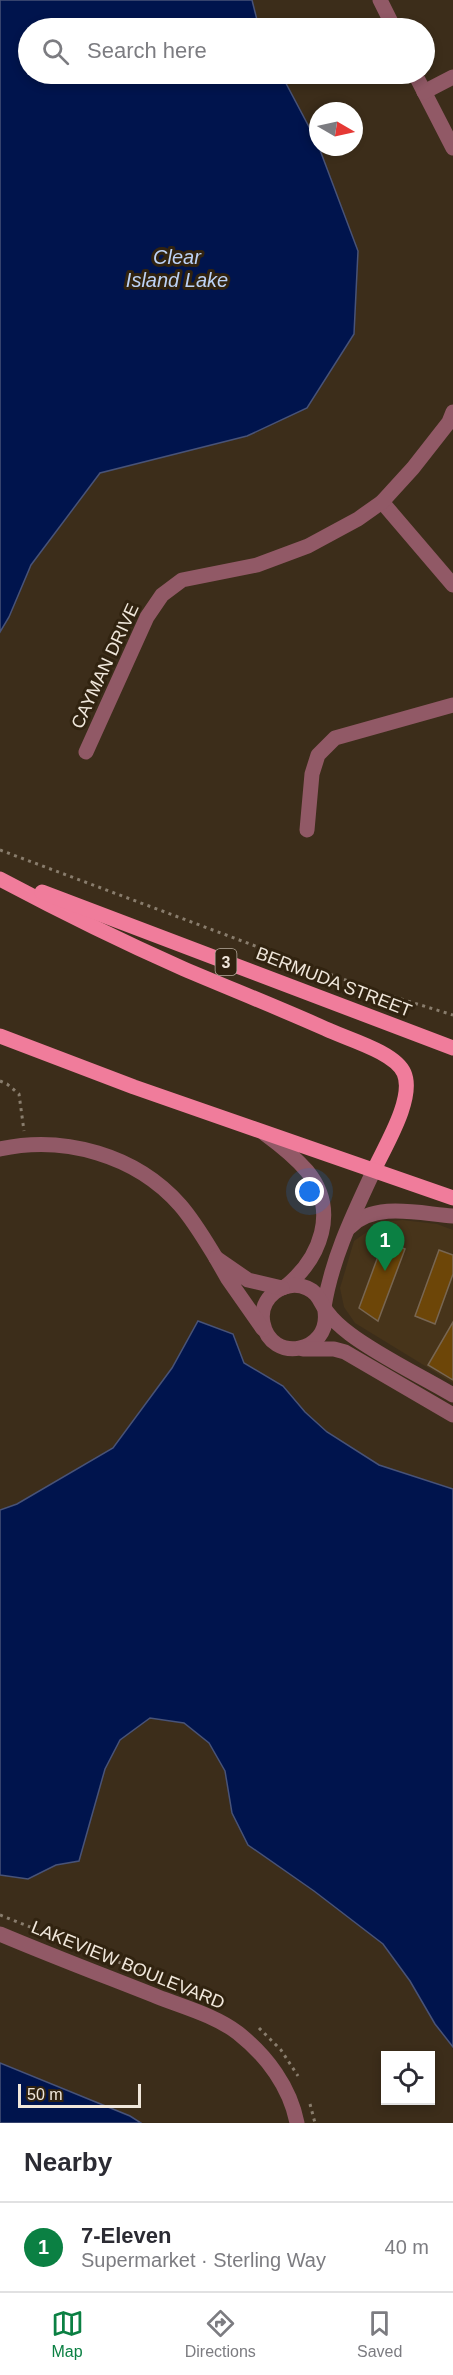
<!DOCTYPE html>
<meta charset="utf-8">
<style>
body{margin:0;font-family:Helvetica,sans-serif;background:#f7f7f7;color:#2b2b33}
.controls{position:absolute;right:18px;bottom:18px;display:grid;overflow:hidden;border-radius:0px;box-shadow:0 3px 9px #0003}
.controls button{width:54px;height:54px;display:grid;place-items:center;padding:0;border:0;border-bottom:2px solid #e1e1e2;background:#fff;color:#2b2b33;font:30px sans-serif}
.compass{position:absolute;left:309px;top:102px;width:54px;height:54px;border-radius:50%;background:#fff;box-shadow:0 3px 9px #0003;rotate:99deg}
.scale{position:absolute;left:18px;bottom:15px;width:123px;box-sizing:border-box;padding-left:6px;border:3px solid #f0e7db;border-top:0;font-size:16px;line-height:21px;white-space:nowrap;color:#f0e7db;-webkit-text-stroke:4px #312310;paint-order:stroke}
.you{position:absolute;left:310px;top:1192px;width:21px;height:21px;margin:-15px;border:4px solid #fff;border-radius:50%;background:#1a73e8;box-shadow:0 0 0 9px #1a73e833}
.badge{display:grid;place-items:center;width:39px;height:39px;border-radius:50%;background:#0b8043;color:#fff;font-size:20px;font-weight:700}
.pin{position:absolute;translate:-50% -50px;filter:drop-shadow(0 2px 3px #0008)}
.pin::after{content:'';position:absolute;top:32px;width:21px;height:18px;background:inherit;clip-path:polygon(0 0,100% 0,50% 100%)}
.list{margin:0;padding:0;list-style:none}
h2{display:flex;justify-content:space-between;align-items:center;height:78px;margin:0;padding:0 24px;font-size:26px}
h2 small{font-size:20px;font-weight:400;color:#7c7c81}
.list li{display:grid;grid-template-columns:39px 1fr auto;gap:18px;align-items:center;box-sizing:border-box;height:90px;padding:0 24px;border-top:2px solid #e1e1e2}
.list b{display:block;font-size:22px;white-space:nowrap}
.list p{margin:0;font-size:20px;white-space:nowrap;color:#7c7c81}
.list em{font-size:20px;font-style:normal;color:#7c7c81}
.icon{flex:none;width:33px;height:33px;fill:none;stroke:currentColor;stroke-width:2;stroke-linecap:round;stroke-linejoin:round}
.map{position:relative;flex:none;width:453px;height:2123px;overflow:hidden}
.search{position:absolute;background:#fff;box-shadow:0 3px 9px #0003;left:18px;right:18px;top:18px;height:66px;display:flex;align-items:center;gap:15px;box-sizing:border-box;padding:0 21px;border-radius:33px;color:#7c7c81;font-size:22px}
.sheet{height:168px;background:#fff}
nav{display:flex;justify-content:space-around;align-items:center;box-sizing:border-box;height:84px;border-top:2px solid #e1e1e2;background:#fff;font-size:16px;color:#7c7c81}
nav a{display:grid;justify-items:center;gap:3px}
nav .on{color:#0b8043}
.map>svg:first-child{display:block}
.built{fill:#47341a}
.water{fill:#00144d;stroke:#485378;stroke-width:1.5}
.building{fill:#6d4608;stroke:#786652;stroke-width:1.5}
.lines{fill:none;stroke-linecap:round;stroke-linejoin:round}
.path{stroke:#897d6d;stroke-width:3;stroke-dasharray:3 4.5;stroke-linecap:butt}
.minor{stroke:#915966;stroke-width:15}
.major{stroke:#f07c9b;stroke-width:15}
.labels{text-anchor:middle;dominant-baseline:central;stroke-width:6;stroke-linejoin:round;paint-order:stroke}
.shield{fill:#312310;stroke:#b7ac9e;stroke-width:1.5}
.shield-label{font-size:16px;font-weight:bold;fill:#f0e7db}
.street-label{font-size:18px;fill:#f0e7db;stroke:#312310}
.water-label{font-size:20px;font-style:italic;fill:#bcd2f6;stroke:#312310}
</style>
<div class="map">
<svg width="453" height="2123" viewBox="0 0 453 2123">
<rect width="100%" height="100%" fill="#3c2d1a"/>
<path class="built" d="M 402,1220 L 437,1224 L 453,1230 L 453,1383 L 355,1323 L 344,1307 L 340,1288 L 354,1241 L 381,1222 Z"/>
<g class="water">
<path d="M 0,0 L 252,0 L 259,28 L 28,28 L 28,74 L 281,74 L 317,142 L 358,251 L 354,334 L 307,408 L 247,436 L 100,473 L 31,565 L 9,617 L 0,632 Z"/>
<path d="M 198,1321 L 233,1334 L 244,1363 L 283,1386 L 305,1412 L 327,1432 L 379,1465 L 453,1489 L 453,2047 L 435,2024 L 410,1981 L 383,1944 L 314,1891 L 248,1845 L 232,1813 L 225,1771 L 209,1743 L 184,1723 L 150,1718 L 120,1740 L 105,1769 L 79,1861 L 56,1865 L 28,1879 L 0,1875 L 0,1510 L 17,1504 L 113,1448 L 172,1368 Z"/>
<path d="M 0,2063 L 130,2116 L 141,2123 L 0,2123 Z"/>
</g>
<g class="building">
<path d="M 387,1232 L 400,1237 L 397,1246 L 405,1249 L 378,1321 L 359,1308 Z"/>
<path d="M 439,1250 L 453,1255 L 453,1274 L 435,1324 L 415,1316 Z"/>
<path d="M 453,1322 L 453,1380 L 428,1365 Z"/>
</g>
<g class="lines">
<g class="path">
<path d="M 0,850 L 375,991 L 453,1015"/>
<path d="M 0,1081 L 7,1084 L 19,1094 L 24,1131"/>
<path d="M 0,1915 L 171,1983"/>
<path d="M 259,2028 L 281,2050 L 298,2076"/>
<path d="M 310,2104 L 315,2123"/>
</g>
<g class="minor">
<path d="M 380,0 L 394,28"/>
<path d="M 415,74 L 453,148"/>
<path d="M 424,92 L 453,77"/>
<path d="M 382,502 L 453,585"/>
<path d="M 86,752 L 147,617 L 162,595 L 182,580 L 257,565 L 308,546 L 358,519 L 382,502 L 413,468 L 449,422 L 453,412"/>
<path d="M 307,830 L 312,774 L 318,755 L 335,738 L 453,705"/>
<path d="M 265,1134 C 280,1145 295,1157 307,1171 C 339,1210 321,1258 285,1287"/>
<path d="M 0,1149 C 64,1135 136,1155 180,1205 C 194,1221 205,1240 216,1258"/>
<path d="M 350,1227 C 375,1201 421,1214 453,1216"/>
<path d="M 324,1307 C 332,1258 353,1215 374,1170"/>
<path d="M 325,1311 C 331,1353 271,1364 263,1323 C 258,1298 284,1278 307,1288 C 319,1293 320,1303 327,1312 C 333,1320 342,1328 350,1334 C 379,1356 421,1376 453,1395"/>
<path d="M 263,1329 L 228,1279 L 216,1258 L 248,1280 L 282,1288"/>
<path d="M 303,1349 L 334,1349 L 345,1352 L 453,1415"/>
<path d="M 0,1934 C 52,1956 105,1976 158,1997 C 184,2007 216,2016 238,2033 C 267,2056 290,2087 297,2123"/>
</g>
<g class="major">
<path d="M 0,879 C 60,911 121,941 184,969 C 231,989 279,1008 326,1029 C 347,1039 395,1052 404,1073 C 415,1098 385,1146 374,1170"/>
<path d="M 42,892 L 453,1048"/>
<path d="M 0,1036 L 134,1087 L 453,1198"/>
</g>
</g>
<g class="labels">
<rect class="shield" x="215.5" y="949" width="21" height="26" rx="4.5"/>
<g class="shield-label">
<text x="226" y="962">3</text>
</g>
<g class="street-label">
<text transform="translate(105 666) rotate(-65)">CAYMAN DRIVE</text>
<text transform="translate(334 982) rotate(21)">BERMUDA STREET</text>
<text transform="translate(128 1965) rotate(22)">LAKEVIEW BOULEVARD</text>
</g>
<g class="water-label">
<text x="177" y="257">Clear<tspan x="177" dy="23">Island Lake</tspan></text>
</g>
</g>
</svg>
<div class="controls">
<button><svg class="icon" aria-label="locate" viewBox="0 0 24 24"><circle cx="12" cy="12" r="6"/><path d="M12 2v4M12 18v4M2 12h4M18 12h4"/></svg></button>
</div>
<svg class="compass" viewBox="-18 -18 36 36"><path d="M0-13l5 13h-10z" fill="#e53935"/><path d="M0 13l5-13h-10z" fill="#7c7c81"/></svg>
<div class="scale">50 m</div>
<div class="you"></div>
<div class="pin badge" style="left:385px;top:1271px">1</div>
<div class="search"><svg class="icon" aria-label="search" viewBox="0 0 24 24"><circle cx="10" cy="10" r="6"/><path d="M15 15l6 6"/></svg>Search here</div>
</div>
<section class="sheet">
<h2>Nearby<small></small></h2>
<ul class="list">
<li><span class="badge">1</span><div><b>7-Eleven</b><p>Supermarket · Sterling Way</p></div><em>40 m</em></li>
</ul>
</section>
<nav>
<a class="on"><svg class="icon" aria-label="map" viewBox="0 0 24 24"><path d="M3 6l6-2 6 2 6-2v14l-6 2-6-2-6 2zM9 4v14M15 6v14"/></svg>Map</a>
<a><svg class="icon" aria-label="directions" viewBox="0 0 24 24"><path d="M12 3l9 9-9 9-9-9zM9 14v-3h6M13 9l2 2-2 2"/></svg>Directions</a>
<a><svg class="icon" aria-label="saved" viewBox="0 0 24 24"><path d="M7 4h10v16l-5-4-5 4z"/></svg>Saved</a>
</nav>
